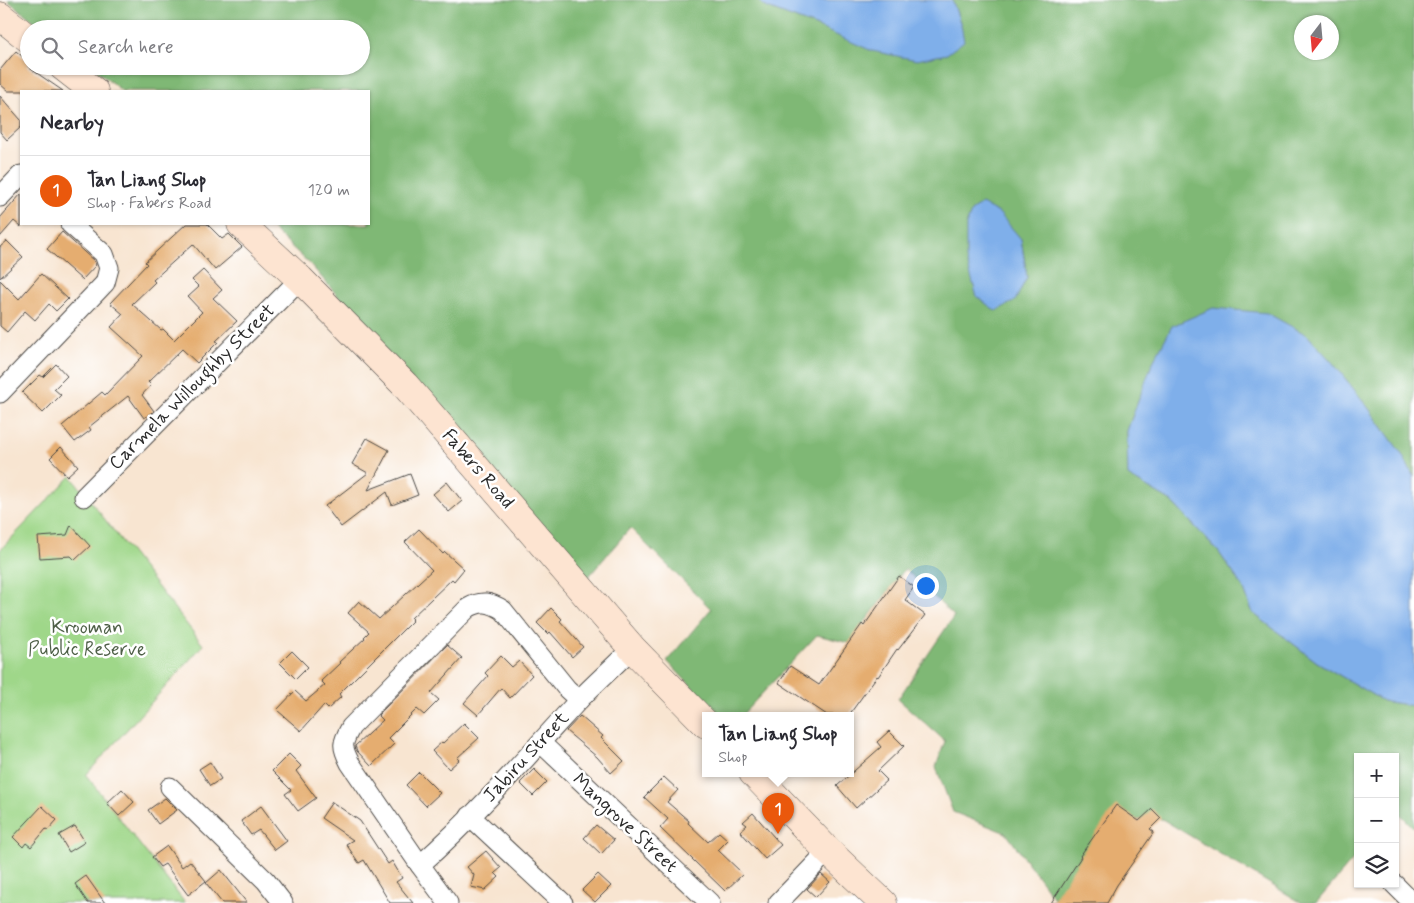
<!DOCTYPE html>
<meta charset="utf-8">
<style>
body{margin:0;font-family:Mynerve,sans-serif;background:#f2f2f3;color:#2b2b33}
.controls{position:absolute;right:15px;bottom:15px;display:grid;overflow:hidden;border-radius:0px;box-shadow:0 1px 4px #0004}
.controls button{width:45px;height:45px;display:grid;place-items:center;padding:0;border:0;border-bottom:1px solid #e1e1e2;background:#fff;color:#2b2b33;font:25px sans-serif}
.compass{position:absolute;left:1294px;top:15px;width:45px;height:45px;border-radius:50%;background:#fff;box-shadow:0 1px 4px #0004;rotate:196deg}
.you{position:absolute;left:925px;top:585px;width:18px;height:18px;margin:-12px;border:4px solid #fff;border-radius:50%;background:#1a73e8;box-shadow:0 0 0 8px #1a73e833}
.badge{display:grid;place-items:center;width:32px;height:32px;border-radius:50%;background:#ea580c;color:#fff;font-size:16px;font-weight:700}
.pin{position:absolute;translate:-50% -41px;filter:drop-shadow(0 1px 2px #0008)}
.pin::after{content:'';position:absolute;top:26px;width:18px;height:15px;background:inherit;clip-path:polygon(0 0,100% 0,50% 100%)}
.popup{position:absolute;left:702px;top:712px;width:152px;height:65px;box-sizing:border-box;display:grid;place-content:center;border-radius:0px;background:#fff;filter:drop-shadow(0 1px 4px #0005);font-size:16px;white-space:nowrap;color:#7c7c81}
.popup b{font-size:19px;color:#2b2b33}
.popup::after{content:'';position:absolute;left:50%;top:100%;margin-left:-10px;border:10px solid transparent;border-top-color:#fff}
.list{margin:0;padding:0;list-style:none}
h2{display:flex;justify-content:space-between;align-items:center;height:65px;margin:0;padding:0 20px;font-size:21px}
h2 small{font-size:16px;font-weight:400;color:#7c7c81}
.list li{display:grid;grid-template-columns:32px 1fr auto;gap:15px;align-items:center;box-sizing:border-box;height:70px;padding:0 20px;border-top:1px solid #e1e1e2}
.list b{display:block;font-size:19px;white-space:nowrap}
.list p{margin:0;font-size:16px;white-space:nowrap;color:#7c7c81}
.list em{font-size:16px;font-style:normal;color:#7c7c81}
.icon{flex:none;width:28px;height:28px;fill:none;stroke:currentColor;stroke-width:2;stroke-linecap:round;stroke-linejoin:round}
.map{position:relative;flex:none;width:1414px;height:903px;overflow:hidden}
.search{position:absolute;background:#fff;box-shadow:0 1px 4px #0004;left:20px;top:20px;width:350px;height:55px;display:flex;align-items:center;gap:12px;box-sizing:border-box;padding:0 18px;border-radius:28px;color:#7c7c81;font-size:19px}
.panel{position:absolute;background:#fff;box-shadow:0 1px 4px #0004;left:20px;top:90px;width:350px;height:135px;border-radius:0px}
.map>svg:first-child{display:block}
.green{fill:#9fd789;stroke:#65815a}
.forest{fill:#7fb875;stroke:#557250;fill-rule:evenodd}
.water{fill:#7fafea;stroke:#556d8a}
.building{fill:#e5ad70}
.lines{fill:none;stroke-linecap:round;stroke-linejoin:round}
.minor-casing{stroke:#4a4744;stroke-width:21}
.secondary-casing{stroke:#4a4744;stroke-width:29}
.minor{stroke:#fff;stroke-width:19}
.secondary{stroke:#fde4d1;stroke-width:28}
.labels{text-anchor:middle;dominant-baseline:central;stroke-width:5;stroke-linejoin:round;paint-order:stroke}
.street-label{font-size:19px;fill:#2b2b2b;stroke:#fff}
.park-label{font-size:19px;fill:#4e5f47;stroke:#fff}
</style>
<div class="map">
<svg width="1414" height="903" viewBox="0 0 1414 903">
<rect width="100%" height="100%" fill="#fff"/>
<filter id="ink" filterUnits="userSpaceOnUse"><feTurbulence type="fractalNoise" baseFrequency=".02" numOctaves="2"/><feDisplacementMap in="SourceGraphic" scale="10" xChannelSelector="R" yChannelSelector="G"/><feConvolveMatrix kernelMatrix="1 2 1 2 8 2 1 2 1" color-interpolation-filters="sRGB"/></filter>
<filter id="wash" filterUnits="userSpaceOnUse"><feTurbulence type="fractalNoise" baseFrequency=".0096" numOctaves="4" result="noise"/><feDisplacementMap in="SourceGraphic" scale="20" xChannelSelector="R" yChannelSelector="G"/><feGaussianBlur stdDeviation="1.12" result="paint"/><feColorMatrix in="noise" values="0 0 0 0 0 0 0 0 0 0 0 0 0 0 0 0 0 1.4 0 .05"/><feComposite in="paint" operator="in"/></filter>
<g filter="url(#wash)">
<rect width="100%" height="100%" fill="#f8e5d1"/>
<path class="green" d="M 71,476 L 203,645 L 86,775 L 185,903 L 0,903 L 0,550 Z"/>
<path class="forest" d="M 7,0 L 757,0 L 768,8 L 818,27 L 961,25 L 952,0 L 1414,0 L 1414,477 C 1385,425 1347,379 1307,335 L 1152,365 L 1127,431 L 1128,476 L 1172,502 L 1218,551 L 1243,587 L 1253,613 L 1317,662 L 1383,701 L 1414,706 L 1414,828 L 1395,809 L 1395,757 L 1358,757 L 1358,854 L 1316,903 L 1302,903 L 1162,819 L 1120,820 L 1056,901 L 1006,833 L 953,812 L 936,767 L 945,741 L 898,699 L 954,616 L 905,569 L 849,643 L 817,635 L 742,715 L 719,715 L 667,661 L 711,609 L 630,528 L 585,581 L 310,264 L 267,224 L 369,224 L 369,91 L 122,91 L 91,66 L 361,66 L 361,29 L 44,29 ZM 1302,22 L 1332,22 L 1332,52 L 1302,52 ZM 1021,239 L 1027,277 L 1015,300 Z"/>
<g class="water">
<path d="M 757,0 L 952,0 L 961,25 L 964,41 L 947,54 L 917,60 L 872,51 L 818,27 L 768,8 Z"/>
<path d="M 982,204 L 999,213 L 1021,239 L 1027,277 L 1015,301 L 996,311 L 977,297 L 966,259 L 966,225 L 972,210 Z"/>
<path d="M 1213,308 L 1267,313 L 1307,335 L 1332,362 L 1364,402 L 1401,453 L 1414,477 L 1414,706 L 1383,701 L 1317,662 L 1253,613 L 1243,587 L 1218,551 L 1172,502 L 1128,476 L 1127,431 L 1152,364 L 1172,326 Z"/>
</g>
<g id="blocks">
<g class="building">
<path d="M 16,51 L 29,62 L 28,67 L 63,91 L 8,91 L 0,84 L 0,70 Z"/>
<path d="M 0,96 L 21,120 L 21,127 L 7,140 L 0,132 Z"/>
<path d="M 21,194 L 21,227 L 14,221 L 0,237 L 0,218 Z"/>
<path d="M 186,224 L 207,224 L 222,239 L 229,234 L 242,247 L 215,270 L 193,244 L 153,280 L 155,282 L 132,304 L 161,330 L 163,329 L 174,340 L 202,312 L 188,297 L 199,287 L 192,280 L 203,270 L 222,290 L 213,298 L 237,321 L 216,341 L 218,342 L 197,363 L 182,349 L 148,382 L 151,385 L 142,395 L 154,411 L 152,413 L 144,418 L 128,396 L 89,427 L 91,430 L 75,442 L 62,426 L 102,392 L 105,395 L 143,356 L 111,327 L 123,314 L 110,303 L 147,264 L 145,262 Z"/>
<path d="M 62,232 L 94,261 L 96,265 L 82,280 L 47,249 Z"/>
<path d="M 7,241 L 23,257 L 0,278 L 0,247 Z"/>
<path d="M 41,274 L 68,299 L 56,311 L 49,304 L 35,320 L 25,311 L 7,332 L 0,326 L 0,280 L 19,299 Z"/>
<path d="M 56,364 L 67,376 L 54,389 L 61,395 L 43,413 L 22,393 L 40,375 L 43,377 Z"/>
<path d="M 367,438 L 389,450 L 368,490 L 410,474 L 418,495 L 392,505 L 387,492 L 341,527 L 325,506 L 368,473 L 352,464 Z"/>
<path d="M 61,447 L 78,466 L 67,476 L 50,458 Z"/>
<path d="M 447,482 L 462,501 L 449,512 L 433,494 Z"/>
<path d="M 71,525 L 90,546 L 75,560 L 71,556 L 40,558 L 38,537 L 67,535 Z"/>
<path d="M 419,529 L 443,554 L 445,552 L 464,569 L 454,581 L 452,579 L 411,618 L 413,620 L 339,694 L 341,697 L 328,709 L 324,705 L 301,731 L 277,710 L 295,691 L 306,701 L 325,685 L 321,681 L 340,663 L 339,662 L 365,638 L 364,637 L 369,632 L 348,613 L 359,601 L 379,619 L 432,570 L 405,542 Z"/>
<path d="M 899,576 L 914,587 L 905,600 L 925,615 L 898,650 L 897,649 L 878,677 L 877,676 L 849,715 L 827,715 L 779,683 L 790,666 L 819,685 L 862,624 L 864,626 Z"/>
<path d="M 551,608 L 562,619 L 560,621 L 583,647 L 572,657 L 550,632 L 548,634 L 537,623 Z"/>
<path d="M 447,645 L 462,658 L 431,693 L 439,700 L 424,715 L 417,709 L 388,738 L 394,744 L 371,766 L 357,751 L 355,746 L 383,720 L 378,715 Z"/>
<path d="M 292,651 L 308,667 L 296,679 L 280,663 Z"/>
<path d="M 501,656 L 512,667 L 519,661 L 532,675 L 510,698 L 501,688 L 478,715 L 464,703 L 488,676 L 485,673 Z"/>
<path d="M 580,716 L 603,736 L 601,738 L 624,761 L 611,773 L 597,757 L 566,731 Z"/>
<path d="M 464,723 L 479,738 L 457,758 L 459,760 L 449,769 L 432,751 L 442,742 L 443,743 Z"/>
<path d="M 889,731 L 904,746 L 878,771 L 887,780 L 856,808 L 837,786 L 881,747 L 877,742 Z"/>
<path d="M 289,754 L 301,766 L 296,771 L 316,798 L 298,811 L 285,794 L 291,790 L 272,771 Z"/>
<path d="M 210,762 L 221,779 L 210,786 L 199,769 Z"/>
<path d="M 534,769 L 547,782 L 533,796 L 520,783 Z"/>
<path d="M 419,772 L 440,793 L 426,806 L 406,785 Z"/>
<path d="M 664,777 L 678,790 L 667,802 L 689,821 L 688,823 L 708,842 L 719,832 L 728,840 L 718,850 L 743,874 L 725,891 L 660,828 L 668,819 L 644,797 Z"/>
<path d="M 122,789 L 134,802 L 119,816 L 107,803 Z"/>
<path d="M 165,798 L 177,810 L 158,824 L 148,810 Z"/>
<path d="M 332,802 L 360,821 L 388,864 L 392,861 L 402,878 L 396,882 L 413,903 L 390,903 L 364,860 L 359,863 L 346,844 L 353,840 L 321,818 Z"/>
<path d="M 1116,805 L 1139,821 L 1152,809 L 1161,818 L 1150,829 L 1154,832 L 1117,885 L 1107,903 L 1051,903 L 1081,857 L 1080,856 Z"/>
<path d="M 42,806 L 57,820 L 48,830 L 46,829 L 31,847 L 26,843 L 23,847 L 13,837 Z"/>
<path d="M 261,806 L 287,841 L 275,850 L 259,830 L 251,835 L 241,821 Z"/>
<path d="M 753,813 L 781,845 L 765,859 L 740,831 L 747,825 L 743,822 Z"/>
<path d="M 596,825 L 614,840 L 601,854 L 584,838 Z"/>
<path d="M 75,826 L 85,842 L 69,852 L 59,835 Z"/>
<path d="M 167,846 L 182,867 L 190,861 L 206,881 L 188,895 L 165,864 L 160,867 L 152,857 Z"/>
<path d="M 486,851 L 501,868 L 495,873 L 499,877 L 485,890 L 471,887 L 474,875 L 467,867 Z"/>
<path d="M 221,870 L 247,903 L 222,903 L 206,883 Z"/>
<path d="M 598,874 L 611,886 L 595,902 L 582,890 Z"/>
<path d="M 821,874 L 830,882 L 816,897 L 807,889 Z"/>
<path d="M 86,876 L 105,903 L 88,903 L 75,884 Z"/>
</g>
</g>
</g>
<g filter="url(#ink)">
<use href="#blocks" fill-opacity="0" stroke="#4a4744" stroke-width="1"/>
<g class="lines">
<defs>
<g id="minor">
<path d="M 0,197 L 21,175"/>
<path d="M 0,393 L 105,283 L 109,268 L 104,254 L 70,224"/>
<path d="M 84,497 L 300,279"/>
<path d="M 541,743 L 710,903"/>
<path d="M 170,787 L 266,881 L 283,903"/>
<path d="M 470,816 L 563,903"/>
<path d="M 420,865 C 476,815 527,757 578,701 C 595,683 615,666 632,648"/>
<path d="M 1394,884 L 1413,903"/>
<path d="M 448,903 L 420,865 L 350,763 C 341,746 342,743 351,727 L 468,608 C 481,600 490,602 503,610 L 567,689 L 579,700"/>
<path d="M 778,903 L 828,851"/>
</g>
<g id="secondary">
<path d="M 0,16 L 29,39"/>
<path d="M 62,66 L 94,91"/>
<path d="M 241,224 L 300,279 L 405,385 L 632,648 L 706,724"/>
<path d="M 753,773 L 828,851 L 883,903"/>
</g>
</defs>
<use href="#minor" class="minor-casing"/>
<use href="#secondary" class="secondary-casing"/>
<use href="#minor" class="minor"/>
<use href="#secondary" class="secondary"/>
</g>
</g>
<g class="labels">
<g class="street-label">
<text transform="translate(192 387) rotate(-45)">Carmela Willoughby Street</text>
<text transform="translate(478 469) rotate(49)">Fabers Road</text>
<text transform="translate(526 757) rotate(-47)">Jabiru Street</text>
<text transform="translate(625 823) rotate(43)">Mangrove Street</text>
</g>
<g class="park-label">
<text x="87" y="627">Krooman<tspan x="87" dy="22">Public Reserve</tspan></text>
</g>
</g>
</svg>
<div class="controls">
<button>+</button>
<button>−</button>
<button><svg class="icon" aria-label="layers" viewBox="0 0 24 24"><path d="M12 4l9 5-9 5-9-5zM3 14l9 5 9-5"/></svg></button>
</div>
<svg class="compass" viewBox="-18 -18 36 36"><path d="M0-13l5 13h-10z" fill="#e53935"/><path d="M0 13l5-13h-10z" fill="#7c7c81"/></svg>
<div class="you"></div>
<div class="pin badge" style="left:778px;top:834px">1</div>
<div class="popup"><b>Tan Liang Shop</b>Shop</div>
<div class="search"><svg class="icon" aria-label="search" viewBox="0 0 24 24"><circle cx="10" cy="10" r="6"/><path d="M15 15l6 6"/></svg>Search here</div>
<section class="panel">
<h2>Nearby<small></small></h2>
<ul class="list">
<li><span class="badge">1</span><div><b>Tan Liang Shop</b><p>Shop · Fabers Road</p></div><em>120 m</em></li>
</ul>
</section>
</div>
